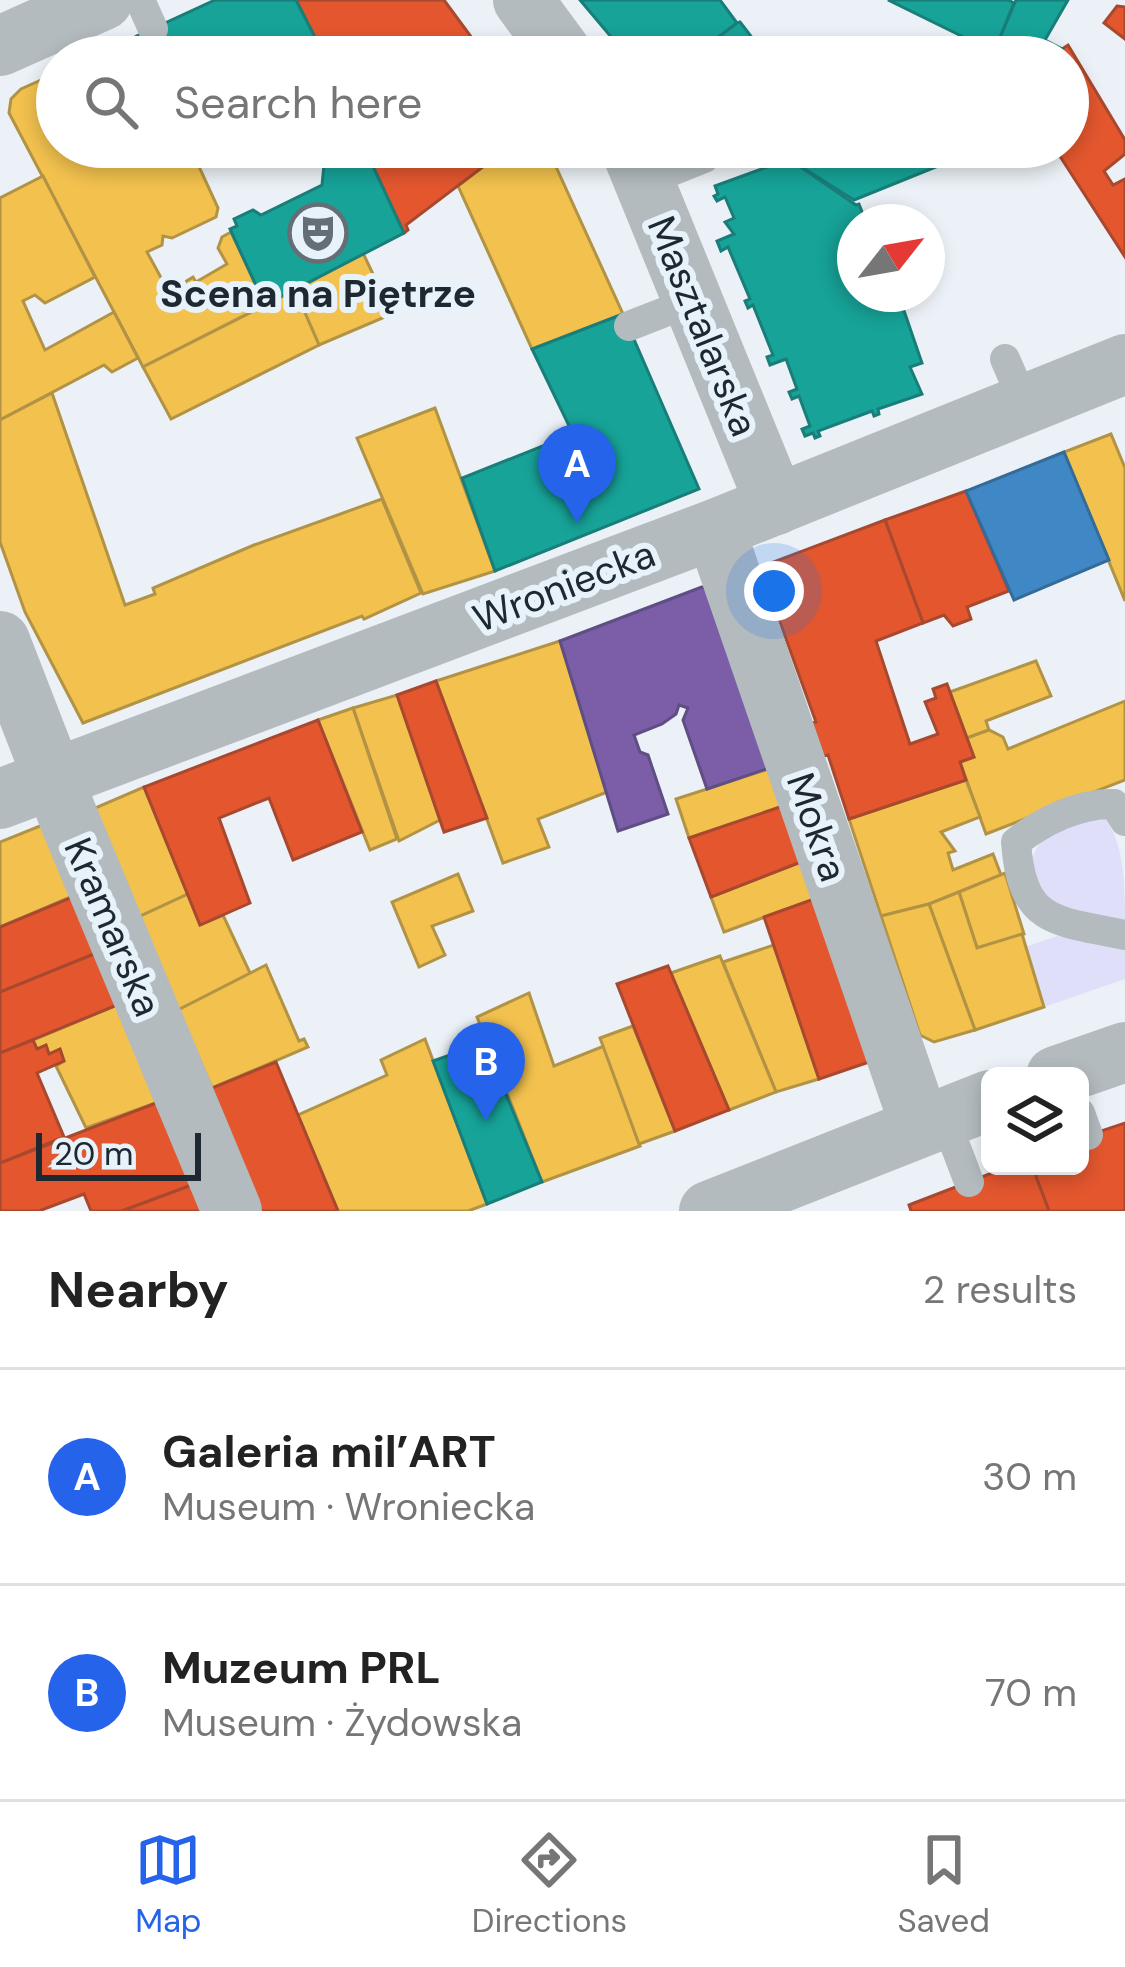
<!DOCTYPE html>
<meta charset="utf-8">
<style>
body{margin:0;font-family:"DM Sans",sans-serif;background:#f6f6f6;color:#222}
.controls{position:absolute;right:36px;bottom:36px;display:grid;overflow:hidden;border-radius:18px;box-shadow:0 6px 18px #0003}
.controls button{width:108px;height:108px;display:grid;place-items:center;padding:0;border:0;border-bottom:3px solid #e0e0e0;background:#fff;color:#222;font:60px sans-serif}
.compass{position:absolute;left:837px;top:204px;width:108px;height:108px;border-radius:50%;background:#fff;box-shadow:0 6px 18px #0003;rotate:59deg}
.scale{position:absolute;left:36px;bottom:30px;width:165px;box-sizing:border-box;padding-left:12px;border:6px solid #1d2830;border-top:0;font-size:33px;line-height:42px;white-space:nowrap;color:#1d2830;-webkit-text-stroke:9px #e7f2fb;paint-order:stroke}
.you{position:absolute;left:774px;top:591px;width:42px;height:42px;margin:-30px;border:9px solid #fff;border-radius:50%;background:#1a73e8;box-shadow:0 0 0 18px #1a73e833}
.badge{display:grid;place-items:center;width:78px;height:78px;border-radius:50%;background:#2563eb;color:#fff;font-size:39px;font-weight:700}
.pin{position:absolute;translate:-50% -99px;filter:drop-shadow(0 3px 6px #0008)}
.pin::after{content:'';position:absolute;top:63px;width:42px;height:36px;background:inherit;clip-path:polygon(0 0,100% 0,50% 100%)}
.list{margin:0;padding:0;list-style:none}
h2{display:flex;justify-content:space-between;align-items:center;height:156px;margin:0;padding:0 48px;font-size:51px}
h2 small{font-size:39px;font-weight:400;color:#767676}
.list li{display:grid;grid-template-columns:78px 1fr auto;gap:36px;align-items:center;box-sizing:border-box;height:216px;padding:0 48px;border-top:3px solid #e0e0e0}
.list b{display:block;font-size:45px;white-space:nowrap}
.list p{margin:0;font-size:39px;white-space:nowrap;color:#767676}
.list em{font-size:39px;font-style:normal;color:#767676}
.icon{flex:none;width:66px;height:66px;fill:none;stroke:currentColor;stroke-width:2;stroke-linecap:round;stroke-linejoin:round}
.map{position:relative;flex:none;width:1125px;height:1211px;overflow:hidden}
.search{position:absolute;background:#fff;box-shadow:0 6px 18px #0003;left:36px;right:36px;top:36px;height:132px;display:flex;align-items:center;gap:30px;box-sizing:border-box;padding:0 42px;border-radius:66px;color:#767676;font-size:45px}
.sheet{height:588px;background:#fff}
nav{display:flex;justify-content:space-around;align-items:center;box-sizing:border-box;height:168px;border-top:3px solid #e0e0e0;background:#fff;font-size:33px;color:#767676}
nav a{display:grid;justify-items:center;gap:6px}
nav .on{color:#2563eb}
.map>svg:first-child{display:block}
.green{fill:#e0dffa}
.homes{fill:#f2c14e;stroke:#b29345;stroke-width:3}
.shops{fill:#e4572e;stroke:#a8492f;stroke-width:3}
.offices{fill:#7b5ea7;stroke:#5f4e83;stroke-width:3}
.schools{fill:#3f88c5;stroke:#356b98;stroke-width:3}
.public{fill:#17a398;stroke:#197e79;stroke-width:3}
.lines{fill:none;stroke-linecap:round;stroke-linejoin:round}
.lane{stroke:#b3bbbf;stroke-width:30}
.street{stroke:#b3bbbf;stroke-width:60}
.labels{text-anchor:middle;dominant-baseline:central;stroke-width:12;stroke-linejoin:round;paint-order:stroke}
.poi-label{font-size:39px;font-weight:bold;fill:#1d2830;stroke:#e7f2fb}
.street-label{font-size:39px;fill:#1d2830;stroke:#e7f2fb}
</style>
<div class="map">
<svg width="1125" height="1211" viewBox="0 0 1125 1211">
<rect width="100%" height="100%" fill="#ebf1f6"/>
<g class="green">
<path d="M 1099,813 C 1125,834 1125,888 1125,922 C 1105,917 1079,916 1060,907 C 1049,902 1040,890 1036,878 C 1020,836 1069,826 1099,813 Z"/>
<path d="M 1057,936 L 1125,947 L 1125,979 L 1044,1007 L 1025,947 Z"/>
</g>
<g class="homes">
<path d="M 137,36 L 147,57 L 91,57 Z"/>
<path d="M 57,73 L 57,147 L 190,147 L 218,208 L 216,217 L 172,238 L 163,236 L 162,245 L 147,252 L 171,296 L 188,286 L 185,282 L 193,277 L 196,282 L 227,264 L 218,248 L 222,237 L 231,232 L 265,305 L 143,367 L 9,113 L 11,99 L 21,89 Z"/>
<path d="M 509,147 L 547,147 L 623,314 L 532,349 L 458,186 Z"/>
<path d="M 43,176 L 95,277 L 45,303 L 35,295 L 23,301 L 45,350 L 114,312 L 138,358 L 112,372 L 104,365 L 0,420 L 0,198 Z"/>
<path d="M 363,253 L 392,314 L 319,345 L 295,290 Z"/>
<path d="M 295,290 L 319,345 L 171,419 L 143,367 Z"/>
<path d="M 52,393 L 125,605 L 155,594 L 153,588 L 254,545 L 382,499 L 421,593 L 364,619 L 362,616 L 83,723 L 25,612 L 0,542 L 0,420 Z"/>
<path d="M 435,408 L 495,571 L 423,594 L 357,438 Z"/>
<path d="M 1111,434 L 1125,468 L 1125,601 L 1064,452 Z"/>
<path d="M 560,641 L 607,792 L 538,819 L 549,847 L 503,863 L 436,681 Z"/>
<path d="M 1036,661 L 1051,696 L 986,721 L 989,730 L 967,738 L 950,692 Z"/>
<path d="M 397,695 L 440,820 L 399,841 L 353,708 Z"/>
<path d="M 1125,701 L 1125,780 L 986,834 L 960,762 L 974,757 L 967,738 L 989,730 L 1003,737 L 1008,749 Z"/>
<path d="M 353,708 L 397,839 L 370,850 L 318,720 Z"/>
<path d="M 778,766 L 789,804 L 689,838 L 676,799 Z"/>
<path d="M 966,780 L 980,817 L 941,832 L 955,851 L 948,853 L 953,870 L 993,854 L 1001,875 L 929,904 L 881,916 L 849,819 Z"/>
<path d="M 144,787 L 188,894 L 132,920 L 95,808 Z"/>
<path d="M 45,824 L 73,896 L 0,927 L 0,842 Z"/>
<path d="M 806,860 L 817,898 L 724,932 L 711,897 Z"/>
<path d="M 1005,873 L 1024,934 L 977,948 L 959,892 Z"/>
<path d="M 458,874 L 473,911 L 432,926 L 445,955 L 419,967 L 392,902 Z"/>
<path d="M 959,892 L 977,948 L 1022,934 L 1044,1007 L 975,1030 L 929,904 Z"/>
<path d="M 188,894 L 200,925 L 223,915 L 251,975 L 178,1010 L 132,920 Z"/>
<path d="M 929,904 L 975,1030 L 934,1042 L 920,1035 L 881,916 Z"/>
<path d="M 774,945 L 819,1079 L 776,1092 L 723,962 Z"/>
<path d="M 720,956 L 776,1092 L 729,1110 L 671,973 Z"/>
<path d="M 266,965 L 299,1041 L 304,1039 L 308,1047 L 212,1088 L 178,1010 Z"/>
<path d="M 529,993 L 554,1066 L 604,1046 L 640,1146 L 542,1182 L 477,1017 Z"/>
<path d="M 122,1003 L 164,1100 L 86,1128 L 56,1066 L 64,1061 L 60,1049 L 49,1054 L 46,1045 L 37,1049 L 33,1040 Z"/>
<path d="M 633,1026 L 675,1131 L 639,1144 L 600,1038 Z"/>
<path d="M 425,1039 L 487,1204 L 468,1211 L 338,1211 L 298,1115 L 387,1075 L 381,1060 Z"/>
</g>
<g class="shops">
<path d="M 296,0 L 444,0 L 486,57 L 383,57 L 370,40 L 333,57 L 325,57 Z"/>
<path d="M 1117,6 L 1125,7 L 1125,39 L 1104,23 Z"/>
<path d="M 1068,45 L 1125,140 L 1125,154 L 1104,171 L 1113,185 L 1125,179 L 1125,257 L 1054,147 L 1068,147 L 1068,57 L 1053,55 Z"/>
<path d="M 364,147 L 509,147 L 406,225 L 408,230 L 404,233 Z"/>
<path d="M 966,491 L 1009,591 L 967,607 L 971,619 L 953,626 L 944,615 L 923,623 L 885,520 Z"/>
<path d="M 885,520 L 923,623 L 876,641 L 910,744 L 938,734 L 925,702 L 936,698 L 933,689 L 947,684 L 974,757 L 960,762 L 966,780 L 849,819 L 828,755 L 823,756 L 812,723 L 816,722 L 760,567 Z"/>
<path d="M 436,681 L 487,818 L 444,832 L 397,695 Z"/>
<path d="M 318,720 L 362,832 L 293,860 L 269,798 L 219,818 L 250,903 L 200,925 L 144,787 Z"/>
<path d="M 789,804 L 806,860 L 711,897 L 689,838 Z"/>
<path d="M 75,896 L 99,952 L 0,992 L 0,927 Z"/>
<path d="M 817,898 L 872,1061 L 819,1079 L 764,917 Z"/>
<path d="M 99,952 L 122,1003 L 0,1053 L 0,992 Z"/>
<path d="M 668,966 L 729,1110 L 675,1131 L 617,984 Z"/>
<path d="M 33,1040 L 37,1049 L 46,1045 L 49,1054 L 60,1049 L 64,1061 L 37,1073 L 64,1137 L 0,1163 L 0,1053 Z"/>
<path d="M 276,1062 L 338,1211 L 261,1211 L 212,1088 Z"/>
<path d="M 164,1100 L 200,1182 L 122,1211 L 91,1211 L 84,1194 L 39,1211 L 0,1211 L 0,1163 Z"/>
<path d="M 1125,1123 L 1125,1211 L 1049,1211 L 1032,1166 L 1080,1166 L 1080,1138 Z"/>
<path d="M 1010,1166 L 1032,1166 L 1049,1211 L 911,1211 L 909,1205 Z"/>
<path d="M 200,1182 L 211,1211 L 122,1211 Z"/>
</g>
<path class="offices" d="M 702,587 L 714,593 L 775,766 L 707,789 L 683,720 L 688,708 L 679,705 L 676,714 L 662,724 L 634,735 L 640,752 L 648,755 L 668,814 L 618,831 L 560,641 Z"/>
<path class="schools" d="M 1064,452 L 1109,560 L 1014,600 L 966,491 Z"/>
<g class="public">
<path d="M 215,0 L 296,0 L 325,57 L 147,57 L 137,36 Z"/>
<path d="M 580,0 L 720,0 L 737,23 L 693,57 L 628,57 Z"/>
<path d="M 888,0 L 1008,0 L 1014,3 L 994,52 Z"/>
<path d="M 1016,0 L 1068,0 L 1045,40 L 1062,49 L 1054,57 L 999,57 L 994,52 Z"/>
<path d="M 740,22 L 767,57 L 693,57 L 737,23 Z"/>
<path d="M 307,147 L 364,147 L 404,233 L 265,305 L 230,229 L 237,226 L 234,219 L 253,210 L 261,215 L 322,185 L 324,165 L 313,161 Z"/>
<path d="M 781,147 L 985,147 L 854,200 L 789,159 Z"/>
<path d="M 789,159 L 856,205 L 859,204 L 866,222 L 855,222 L 855,294 L 886,294 L 890,306 L 901,302 L 922,363 L 910,367 L 922,394 L 878,409 L 879,414 L 874,416 L 872,411 L 818,431 L 820,436 L 815,438 L 813,433 L 805,436 L 802,429 L 810,426 L 799,396 L 792,399 L 789,392 L 797,389 L 786,359 L 770,365 L 767,357 L 773,355 L 753,305 L 748,308 L 745,301 L 750,299 L 728,247 L 721,251 L 717,241 L 734,234 L 725,222 L 734,218 L 725,197 L 717,201 L 714,196 L 718,194 L 715,186 Z"/>
<path d="M 623,314 L 699,489 L 495,571 L 462,478 L 573,434 L 532,349 Z"/>
<path d="M 485,1043 L 542,1182 L 487,1204 L 433,1061 Z"/>
</g>
<g class="lines">
<g class="lane">
<path d="M 140,0 L 153,29"/>
<path d="M 644,182 L 704,158"/>
<path d="M 629,326 L 693,301"/>
<path d="M 1005,359 L 1025,405"/>
<path d="M 1125,821 L 1114,804 C 1079,803 1043,821 1016,842 C 1022,925 1055,920 1125,935"/>
<path d="M 1080,1113 L 1088,1135"/>
<path d="M 944,1116 L 969,1182"/>
</g>
<g class="street">
<path d="M 523,0 L 565,57"/>
<path d="M 0,46 L 103,0"/>
<path d="M 630,147 L 776,505"/>
<path d="M 715,529 L 920,1125"/>
<path d="M 0,641 L 69,819 L 232,1211"/>
<path d="M 0,799 L 715,529 L 1125,364"/>
<path d="M 1056,1076 L 1125,1052"/>
<path d="M 709,1211 L 990,1100"/>
</g>
</g>
<defs>
<symbol id="theatre-ring" viewBox="-11 -11 22 22"><circle r="9.5" fill="#e7f2fb" stroke="#656e75" stroke-width="1.5"/><path d="M-5-5.5Q0-4 5-5.5V0Q5 5 0 6Q-5 5-5 0ZM-3.3-2.5H-1v1.5H-3.3ZM1-2.5H3.3v1.5H1ZM-2.8 1Q0 5.5 2.8 1Z" fill="#656e75"/></symbol>
</defs>
<g fill-rule="evenodd">
<use href="#theatre-ring" x="285" y="200" width="66" height="66"/>
</g>
<g class="labels">
<g class="poi-label">
<text x="318" y="293">Scena na Piętrze</text>
</g>
<g class="street-label">
<text transform="translate(703 326) rotate(68)">Masztalarska</text>
<text transform="translate(564 586) rotate(-21)">Wroniecka</text>
<text transform="translate(817 827) rotate(71)">Mokra</text>
<text transform="translate(113 927) rotate(67)">Kramarska</text>
</g>
</g>
</svg>
<div class="controls">
<button><svg class="icon" aria-label="layers" viewBox="0 0 24 24"><path d="M12 4l9 5-9 5-9-5zM3 14l9 5 9-5"/></svg></button>
</div>
<svg class="compass" viewBox="-18 -18 36 36"><path d="M0-13l5 13h-10z" fill="#e53935"/><path d="M0 13l5-13h-10z" fill="#767676"/></svg>
<div class="scale">20 m</div>
<div class="you"></div>
<div class="pin badge" style="left:577px;top:523px">A</div>
<div class="pin badge" style="left:486px;top:1121px">B</div>
<div class="search"><svg class="icon" aria-label="search" viewBox="0 0 24 24"><circle cx="10" cy="10" r="6"/><path d="M15 15l6 6"/></svg>Search here</div>
</div>
<section class="sheet">
<h2>Nearby<small>2 results</small></h2>
<ul class="list">
<li><span class="badge">A</span><div><b>Galeria mil’ART</b><p>Museum · Wroniecka</p></div><em>30 m</em></li>
<li><span class="badge">B</span><div><b>Muzeum PRL</b><p>Museum · Żydowska</p></div><em>70 m</em></li>
</ul>
</section>
<nav>
<a class="on"><svg class="icon" aria-label="map" viewBox="0 0 24 24"><path d="M3 6l6-2 6 2 6-2v14l-6 2-6-2-6 2zM9 4v14M15 6v14"/></svg>Map</a>
<a><svg class="icon" aria-label="directions" viewBox="0 0 24 24"><path d="M12 3l9 9-9 9-9-9zM9 14v-3h6M13 9l2 2-2 2"/></svg>Directions</a>
<a><svg class="icon" aria-label="saved" viewBox="0 0 24 24"><path d="M7 4h10v16l-5-4-5 4z"/></svg>Saved</a>
</nav>
